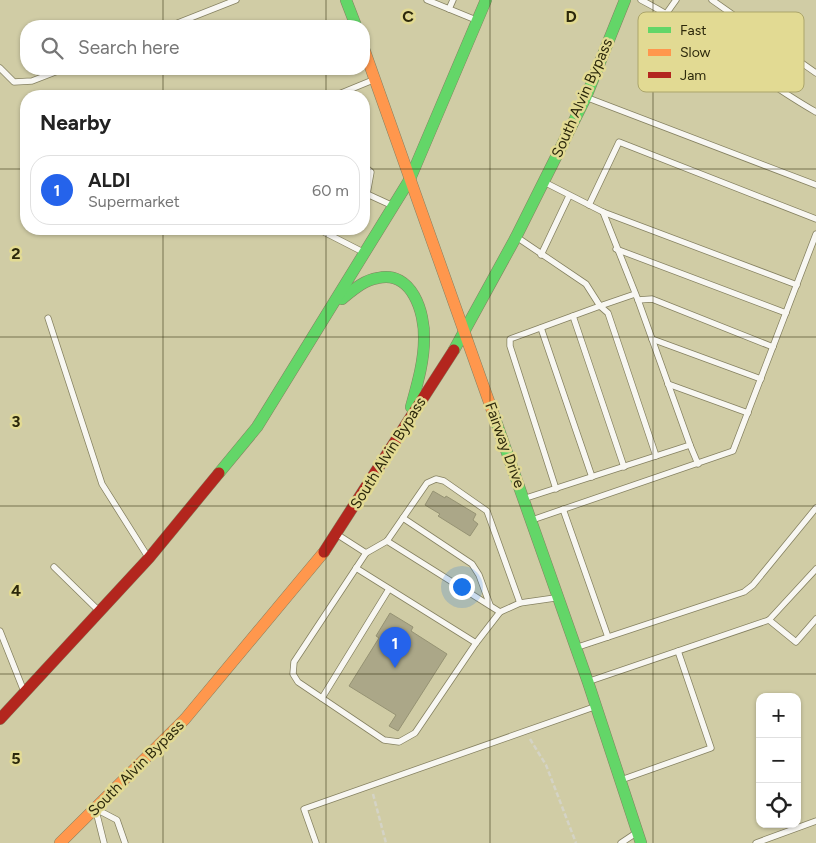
<!DOCTYPE html>
<meta charset="utf-8">
<style>
body{margin:0;font-family:Figtree,sans-serif;background:#f6f6f6;color:#222}
.controls{position:absolute;right:15px;bottom:15px;display:grid;overflow:hidden;border-radius:10px;box-shadow:0 1px 4px #0004}
.controls button{width:45px;height:45px;display:grid;place-items:center;padding:0;border:0;border-bottom:1px solid #e0e0e0;background:#fff;color:#222;font:25px sans-serif}
.you{position:absolute;left:461px;top:586px;width:18px;height:18px;margin:-12px;border:4px solid #fff;border-radius:50%;background:#1a73e8;box-shadow:0 0 0 8px #1a73e833}
.badge{display:grid;place-items:center;width:32px;height:32px;border-radius:50%;background:#2563eb;color:#fff;font-size:16px;font-weight:700}
.pin{position:absolute;translate:-50% -41px;filter:drop-shadow(0 1px 2px #0008)}
.pin::after{content:'';position:absolute;top:26px;width:18px;height:15px;background:inherit;clip-path:polygon(0 0,100% 0,50% 100%)}
.list{margin:0;padding:0;list-style:none}
h2{display:flex;justify-content:space-between;align-items:center;height:65px;margin:0;padding:0 20px;font-size:21px}
h2 small{font-size:16px;font-weight:400;color:#767676}
.list li{display:grid;grid-template-columns:32px 1fr auto;gap:15px;align-items:center;box-sizing:border-box;height:70px;margin:0 10px 10px;padding:0 10px;border:1px solid #e0e0e0;border-radius:20px}
.list b{display:block;font-size:19px;white-space:nowrap}
.list p{margin:0;font-size:16px;white-space:nowrap;color:#767676}
.list em{font-size:16px;font-style:normal;color:#767676}
.icon{flex:none;width:28px;height:28px;fill:none;stroke:currentColor;stroke-width:2;stroke-linecap:round;stroke-linejoin:round}
.map{position:relative;flex:none;width:816px;height:843px;overflow:hidden}
.search{position:absolute;background:#fff;box-shadow:0 1px 4px #0004;left:20px;top:20px;width:350px;height:55px;display:flex;align-items:center;gap:12px;box-sizing:border-box;padding:0 18px;border-radius:20px;color:#767676;font-size:19px}
.panel{position:absolute;background:#fff;box-shadow:0 1px 4px #0004;left:20px;top:90px;width:350px;height:145px;border-radius:20px}
.map>svg:first-child{display:block}
.building{fill:#aba788;stroke:#969374}
.lines{fill:none;stroke-linecap:round;stroke-linejoin:round}
.lane-casing{stroke:#858161;stroke-width:7}
.fast-casing{stroke:#858161;stroke-width:12}
.slow-casing{stroke:#858161;stroke-width:12}
.jam-casing{stroke:#858161;stroke-width:12}
.path{stroke:#d4d3c5;stroke-width:2.5;stroke-dasharray:5 2.5;stroke-linecap:butt}
.lane{stroke:#f8f7f2;stroke-width:5.5}
.fast{stroke:#63d668;stroke-width:11}
.slow{stroke:#ff974d;stroke-width:11}
.jam{stroke:#b3261e;stroke-width:11}
.grid{fill:none;stroke:#2c280b;stroke-width:1;stroke-opacity:0.55}
.labels{text-anchor:middle;dominant-baseline:central;stroke-width:5;stroke-linejoin:round;paint-order:stroke}
.street-label{font-size:15px;fill:#2c280b;stroke:#e2da93}
.key{fill:#e2da93;stroke:#aba56a;stroke-width:1}
.key-label{font-size:14px;fill:#2c280b}
.grid-label{font-size:16px;text-anchor:middle;font-weight:bold;fill:#2c280b;stroke:#e2da93;stroke-width:5;stroke-linejoin:round;paint-order:stroke}
</style>
<div class="map">
<svg width="816" height="843" viewBox="0 0 816 843">
<rect width="100%" height="100%" fill="#d0cca5"/>
<g class="building">
<path d="M 433,491 L 445,498 L 446,496 L 476,514 L 473,520 L 478,524 L 470,536 L 438,516 L 440,514 L 425,505 Z"/>
<path d="M 390,613 L 413,627 L 411,631 L 447,654 L 398,731 L 389,726 L 396,715 L 349,686 L 379,638 L 376,636 Z"/>
</g>
<g class="lines">
<defs>
<g id="lane">
<path d="M 427,0 L 476,20"/>
<path d="M 641,0 C 703,32 756,78 816,112"/>
<path d="M 712,0 L 816,73"/>
<path d="M 449,9 L 453,0"/>
<path d="M 666,14 L 676,0"/>
<path d="M 170,26 L 236,0"/>
<path d="M 0,68 L 14,82 L 32,81 L 63,69"/>
<path d="M 334,96 L 373,80"/>
<path d="M 588,98 L 816,185"/>
<path d="M 364,166 L 371,172 L 367,194"/>
<path d="M 364,196 L 367,194 L 391,205"/>
<path d="M 589,205 L 619,142 L 816,219"/>
<path d="M 603,212 L 797,285"/>
<path d="M 318,229 L 363,252"/>
<path d="M 518,238 L 586,284 L 600,306 L 635,294"/>
<path d="M 616,249 L 786,313"/>
<path d="M 541,255 L 569,196"/>
<path d="M 638,300 L 652,299 L 773,347"/>
<path d="M 573,316 L 624,467"/>
<path d="M 48,318 L 102,484 L 148,557"/>
<path d="M 541,328 L 592,477"/>
<path d="M 652,339 L 761,379"/>
<path d="M 668,384 L 748,413"/>
<path d="M 690,445 L 698,464"/>
<path d="M 556,489 L 510,346 L 510,339 L 600,306 L 608,313 L 656,456"/>
<path d="M 526,498 L 690,445 L 638,300 L 603,212 L 546,183"/>
<path d="M 563,509 L 608,637"/>
<path d="M 403,518 L 472,564 L 479,575 L 490,605"/>
<path d="M 532,520 L 733,451 L 816,234"/>
<path d="M 338,535 L 366,553 L 387,541 L 427,483 L 436,479 L 444,481 L 487,511 L 520,603 L 555,598"/>
<path d="M 387,541 L 500,612"/>
<path d="M 366,553 L 294,662 L 293,674 L 298,682 L 384,740 L 399,742 L 415,733 L 476,643 L 500,612 L 520,603"/>
<path d="M 54,567 L 98,610"/>
<path d="M 356,568 L 476,643"/>
<path d="M 769,620 L 796,642 L 816,619"/>
<path d="M 0,631 L 23,689"/>
<path d="M 578,647 L 744,592 L 753,585 L 816,508"/>
<path d="M 590,681 L 769,620 L 816,569"/>
<path d="M 322,698 L 389,589"/>
<path d="M 621,780 L 711,748 L 678,651"/>
<path d="M 96,809 L 117,820 L 125,843"/>
<path d="M 96,811 L 104,843"/>
<path d="M 316,843 L 304,809 L 594,707"/>
<path d="M 621,843 L 636,833"/>
<path d="M 756,843 L 816,821"/>
</g>
<g id="fast">
<path d="M 346,0 L 356,26"/>
<path d="M 342,299 C 353,290 364,280 378,278 C 412,270 425,313 424,339 C 424,362 417,385 411,407"/>
<path d="M 454,350 L 516,237 L 586,97 L 625,0"/>
<path d="M 493,413 L 588,682 L 641,843"/>
<path d="M 219,473 L 257,427 L 410,179 L 486,0"/>
</g>
<g id="slow">
<path d="M 364,49 L 493,413"/>
<path d="M 60,843 L 185,719 L 324,552"/>
</g>
<g id="jam">
<path d="M 324,552 L 454,350"/>
<path d="M 0,719 L 149,558 L 219,473"/>
</g>
</defs>
<use href="#lane" class="lane-casing"/>
<use href="#fast" class="fast-casing"/>
<use href="#slow" class="slow-casing"/>
<use href="#jam" class="jam-casing"/>
<g class="path">
<path d="M 530,739 L 546,765 L 576,843"/>
<path d="M 373,794 L 386,843"/>
</g>
<use href="#lane" class="lane"/>
<use href="#fast" class="fast"/>
<use href="#slow" class="slow"/>
<use href="#jam" class="jam"/>
</g>
<path class="grid" d="M 163,0 L 163,26M 326,0 L 326,26M 490,0 L 490,843M 653,0 L 653,843M 163,69 L 163,96M 326,69 L 326,96M 0,169 L 26,169M 364,169 L 816,169M 163,229 L 163,843M 326,229 L 326,843M 0,337 L 816,337M 0,506 L 816,506M 0,674 L 816,674"/>
<g class="labels">
<g class="street-label">
<text transform="translate(582 98) rotate(-66)">South Alvin Bypass</text>
<text transform="translate(505 445) rotate(70)">Fairway Drive</text>
<text transform="translate(388 453) rotate(-58)">South Alvin Bypass</text>
<text transform="translate(136 768) rotate(-45)">South Alvin Bypass</text>
</g>
</g>
<rect x="638" y="12" width="166" height="80" rx="8" class="key"/>
<rect x="648" y="27" width="23" height="6" fill="#63d668"/>
<rect x="648" y="49" width="23" height="7" fill="#ff974d"/>
<rect x="648" y="72" width="23" height="6" fill="#b3261e"/>
<g class="key-label">
<text x="680" y="35">Fast</text>
<text x="680" y="57">Slow</text>
<text x="680" y="80">Jam</text>
</g>
<g class="grid-label">
<text x="408" y="22">C</text>
<text x="571" y="22">D</text>
<text x="16" y="259">2</text>
<text x="16" y="427">3</text>
<text x="16" y="596">4</text>
<text x="16" y="764">5</text>
</g>
</svg>
<div class="controls">
<button>+</button>
<button>−</button>
<button><svg class="icon" aria-label="locate" viewBox="0 0 24 24"><circle cx="12" cy="12" r="6"/><path d="M12 2v4M12 18v4M2 12h4M18 12h4"/></svg></button>
</div>
<div class="you"></div>
<div class="pin badge" style="left:395px;top:668px">1</div>
<div class="search"><svg class="icon" aria-label="search" viewBox="0 0 24 24"><circle cx="10" cy="10" r="6"/><path d="M15 15l6 6"/></svg>Search here</div>
<section class="panel">
<h2>Nearby<small></small></h2>
<ul class="list">
<li><span class="badge">1</span><div><b>ALDI</b><p>Supermarket</p></div><em>60 m</em></li>
</ul>
</section>
</div>
